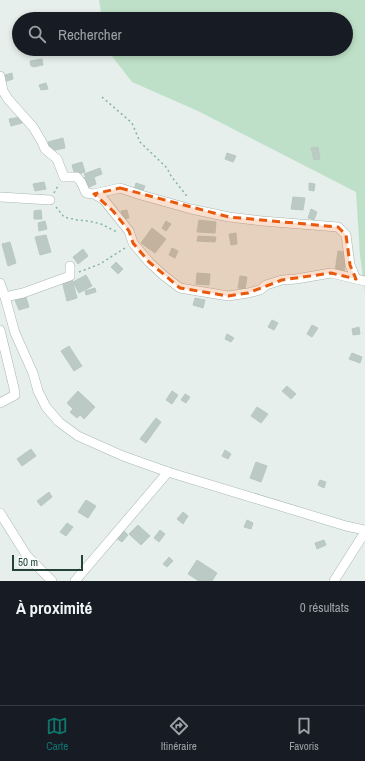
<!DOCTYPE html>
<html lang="fr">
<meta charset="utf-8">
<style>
body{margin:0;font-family:"Archivo Narrow",sans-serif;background:#20242c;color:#f1f3f6}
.scale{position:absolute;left:12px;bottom:10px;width:71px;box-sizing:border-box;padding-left:4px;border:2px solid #24423a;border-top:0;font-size:11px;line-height:14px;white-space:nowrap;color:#24423a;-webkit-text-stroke:3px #f7fbf9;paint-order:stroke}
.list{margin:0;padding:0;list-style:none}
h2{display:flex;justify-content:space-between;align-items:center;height:52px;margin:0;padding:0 16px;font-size:17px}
h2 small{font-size:13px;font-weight:400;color:#9ea1a6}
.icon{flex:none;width:22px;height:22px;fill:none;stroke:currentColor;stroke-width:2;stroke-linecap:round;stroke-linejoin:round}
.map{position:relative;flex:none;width:365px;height:581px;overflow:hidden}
.search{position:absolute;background:#171b24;box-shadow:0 2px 6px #0003;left:12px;right:12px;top:12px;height:44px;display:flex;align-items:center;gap:10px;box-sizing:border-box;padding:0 14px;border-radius:22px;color:#9ea1a6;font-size:15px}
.sheet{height:124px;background:#171b24}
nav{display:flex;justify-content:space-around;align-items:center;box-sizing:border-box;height:56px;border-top:1px solid #363941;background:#171b24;font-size:11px;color:#9ea1a6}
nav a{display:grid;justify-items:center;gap:2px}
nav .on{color:#0f766e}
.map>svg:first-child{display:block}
.green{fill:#bfe0c8}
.building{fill:#bbcac4;stroke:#b8c9c2}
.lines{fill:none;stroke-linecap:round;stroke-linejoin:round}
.street-casing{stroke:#a8b8b2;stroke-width:10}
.path{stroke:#86b3a5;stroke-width:1.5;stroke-dasharray:2 3;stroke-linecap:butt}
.street{stroke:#fff;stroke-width:9}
.marked{fill:#e8590c;fill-opacity:0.2;stroke:#e8590c;stroke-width:3;stroke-dasharray:8 5;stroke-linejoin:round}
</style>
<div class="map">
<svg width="365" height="581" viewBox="0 0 365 581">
<rect width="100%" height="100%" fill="#e6efeb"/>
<path class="green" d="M 99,0 L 365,0 L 365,292 L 360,255 L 356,192 L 198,111 L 132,82 L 108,51 L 107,49 L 346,49 L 346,19 L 102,19 Z"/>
<g class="building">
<path d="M 42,59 L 43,65 L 33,67 L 33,66 L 31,66 L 30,61 Z"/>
<path d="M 12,73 L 13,79 L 4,82 L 2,76 Z"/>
<path d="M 46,83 L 48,89 L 41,90 L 39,85 Z"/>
<path d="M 21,117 L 22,123 L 11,126 L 9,119 Z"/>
<path d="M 63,138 L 65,148 L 51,151 L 48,142 Z"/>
<path d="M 318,147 L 320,159 L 314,160 L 311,148 Z"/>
<path d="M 227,153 L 236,156 L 233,162 L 225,159 Z"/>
<path d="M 82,162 L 85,172 L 75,175 L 72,165 Z"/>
<path d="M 100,168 L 102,174 L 94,177 L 96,184 L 87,188 L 83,178 L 86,177 L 84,174 Z"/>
<path d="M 44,182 L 46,189 L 35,191 L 33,184 Z"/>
<path d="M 136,183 L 145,186 L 142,193 L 134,190 Z"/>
<path d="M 309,183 L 315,184 L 314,191 L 309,190 Z"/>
<path d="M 293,197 L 305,198 L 303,210 L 291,209 Z"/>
<path d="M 311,209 L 317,212 L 314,220 L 308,218 Z"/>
<path d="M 41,210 L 42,219 L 34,219 L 34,211 Z"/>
<path d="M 127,210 L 129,218 L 123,219 L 121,211 Z"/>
<path d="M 199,220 L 216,222 L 215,233 L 197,232 Z"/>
<path d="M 45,221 L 47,229 L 39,231 L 38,223 Z"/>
<path d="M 166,221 L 171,224 L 166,231 L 162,228 Z"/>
<path d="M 152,228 L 166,239 L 155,253 L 141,243 Z"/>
<path d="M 236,233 L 237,244 L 231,245 L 229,234 Z"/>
<path d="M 46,235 L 51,252 L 40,255 L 35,237 Z"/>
<path d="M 198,236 L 216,237 L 215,242 L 197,241 Z"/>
<path d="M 10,242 L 16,263 L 8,266 L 2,244 Z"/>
<path d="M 172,248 L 178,251 L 175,258 L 169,255 Z"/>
<path d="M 83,249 L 88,256 L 78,264 L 73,257 Z"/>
<path d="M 338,251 L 347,252 L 344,273 L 335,272 Z"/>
<path d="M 116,262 L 123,269 L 118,274 L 111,267 Z"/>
<path d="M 197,273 L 210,274 L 209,285 L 196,284 Z"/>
<path d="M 86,275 L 92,286 L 79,293 L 73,282 Z"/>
<path d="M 240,276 L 247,277 L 245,289 L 238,288 Z"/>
<path d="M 72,279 L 77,298 L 67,301 L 62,281 Z"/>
<path d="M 95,288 L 96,292 L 86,295 L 85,291 Z"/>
<path d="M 26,297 L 29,307 L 19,310 L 15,300 Z"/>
<path d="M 195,298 L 205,300 L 203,308 L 193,305 Z"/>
<path d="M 272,320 L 278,323 L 274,330 L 268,327 Z"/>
<path d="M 312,325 L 318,328 L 312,337 L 307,334 Z"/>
<path d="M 359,327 L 360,334 L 353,335 L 352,329 Z"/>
<path d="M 227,334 L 234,338 L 231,342 L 225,339 Z"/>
<path d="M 69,346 L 82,366 L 74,371 L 61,351 Z"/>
<path d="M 352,353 L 362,357 L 360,363 L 349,359 Z"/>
<path d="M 287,386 L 296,394 L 291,399 L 282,391 Z"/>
<path d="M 78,391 L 95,407 L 84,419 L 80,415 L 77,418 L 70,412 L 73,409 L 67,403 Z"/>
<path d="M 172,391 L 178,395 L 172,404 L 166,400 Z"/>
<path d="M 185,394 L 190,397 L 186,403 L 181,400 Z"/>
<path d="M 257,407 L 268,414 L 261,423 L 251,416 Z"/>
<path d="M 156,418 L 161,422 L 146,443 L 140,439 Z"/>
<path d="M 31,449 L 36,456 L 22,466 L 17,459 Z"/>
<path d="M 225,450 L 231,454 L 228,459 L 222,456 Z"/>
<path d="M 256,462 L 267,466 L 261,482 L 250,478 Z"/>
<path d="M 320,480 L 326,482 L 324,488 L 318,485 Z"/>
<path d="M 49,492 L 52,497 L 41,506 L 37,501 Z"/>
<path d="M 86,500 L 96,506 L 88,518 L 78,512 Z"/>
<path d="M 183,512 L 188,516 L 183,524 L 177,519 Z"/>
<path d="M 247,520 L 253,523 L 251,529 L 244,527 Z"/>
<path d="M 67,523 L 73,527 L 66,536 L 60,532 Z"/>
<path d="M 138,525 L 150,536 L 141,545 L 129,534 Z"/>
<path d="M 123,530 L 128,535 L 122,542 L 116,538 Z"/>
<path d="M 160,530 L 165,534 L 159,542 L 154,538 Z"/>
<path d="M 324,540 L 326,545 L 317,549 L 315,543 Z"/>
<path d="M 169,557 L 173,561 L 167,567 L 163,564 Z"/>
<path d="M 197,560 L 217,573 L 212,581 L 199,581 L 188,574 Z"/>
</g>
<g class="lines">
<defs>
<g id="street">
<path d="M 0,76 L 3,91 L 8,99 L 33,127 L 42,142 L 45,149 L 57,159 L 64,177 L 77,177 L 81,182 L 86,193 L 94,194 L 104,200 L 129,231 L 133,243 L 149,262 L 163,275 L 180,288 L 228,296 L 248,293 L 260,290 L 266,285 L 282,280 L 296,279 L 331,273 L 365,281"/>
<path d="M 94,194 L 120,188 L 141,195 L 191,209 L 229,217 L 262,221 L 338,227 L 346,235 L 350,265 L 356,279"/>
<path d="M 0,197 L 50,200"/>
<path d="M 0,283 L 5,297 L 15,333 L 33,373 L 38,391 L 46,407 L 59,422 L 78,436 L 123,456 L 168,472 L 346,526 L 365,530"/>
<path d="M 5,297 L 23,293 L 70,276 L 70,266"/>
<path d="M 0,330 L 14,388 L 15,395 L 0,403"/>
<path d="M 0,513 L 27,556 L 52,581"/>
<path d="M 75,581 L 168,472"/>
<path d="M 334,581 L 365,532"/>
</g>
</defs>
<use href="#street" class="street-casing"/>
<g class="path">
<path d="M 102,97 L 132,123 L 140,142 L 167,168 L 171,176 L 186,195 L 187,198"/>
<path d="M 54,193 L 59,184"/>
<path d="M 56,207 L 64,217 L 77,220 L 89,221 L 101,224 L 117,232"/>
<path d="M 79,272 L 100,264 L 125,248"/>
</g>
<use href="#street" class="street"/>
</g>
<path class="marked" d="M 120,188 L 229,217 L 338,227 L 346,235 L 350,265 L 356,279 L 331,273 L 282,280 L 248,293 L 228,296 L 180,288 L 149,262 L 133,243 L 129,231 L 113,211 L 94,194 Z"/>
</svg>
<div class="scale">50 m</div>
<div class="search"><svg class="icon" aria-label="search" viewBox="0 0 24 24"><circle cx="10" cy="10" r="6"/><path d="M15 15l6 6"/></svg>Rechercher</div>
</div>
<section class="sheet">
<h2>À proximité<small>0 résultats</small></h2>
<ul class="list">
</ul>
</section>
<nav>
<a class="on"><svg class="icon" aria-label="map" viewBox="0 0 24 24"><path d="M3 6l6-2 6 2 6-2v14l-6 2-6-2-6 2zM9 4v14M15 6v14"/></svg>Carte</a>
<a><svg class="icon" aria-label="directions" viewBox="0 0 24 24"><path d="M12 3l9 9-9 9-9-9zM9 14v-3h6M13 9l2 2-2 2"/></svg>Itinéraire</a>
<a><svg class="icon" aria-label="saved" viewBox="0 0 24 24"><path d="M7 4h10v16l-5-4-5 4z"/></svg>Favoris</a>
</nav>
